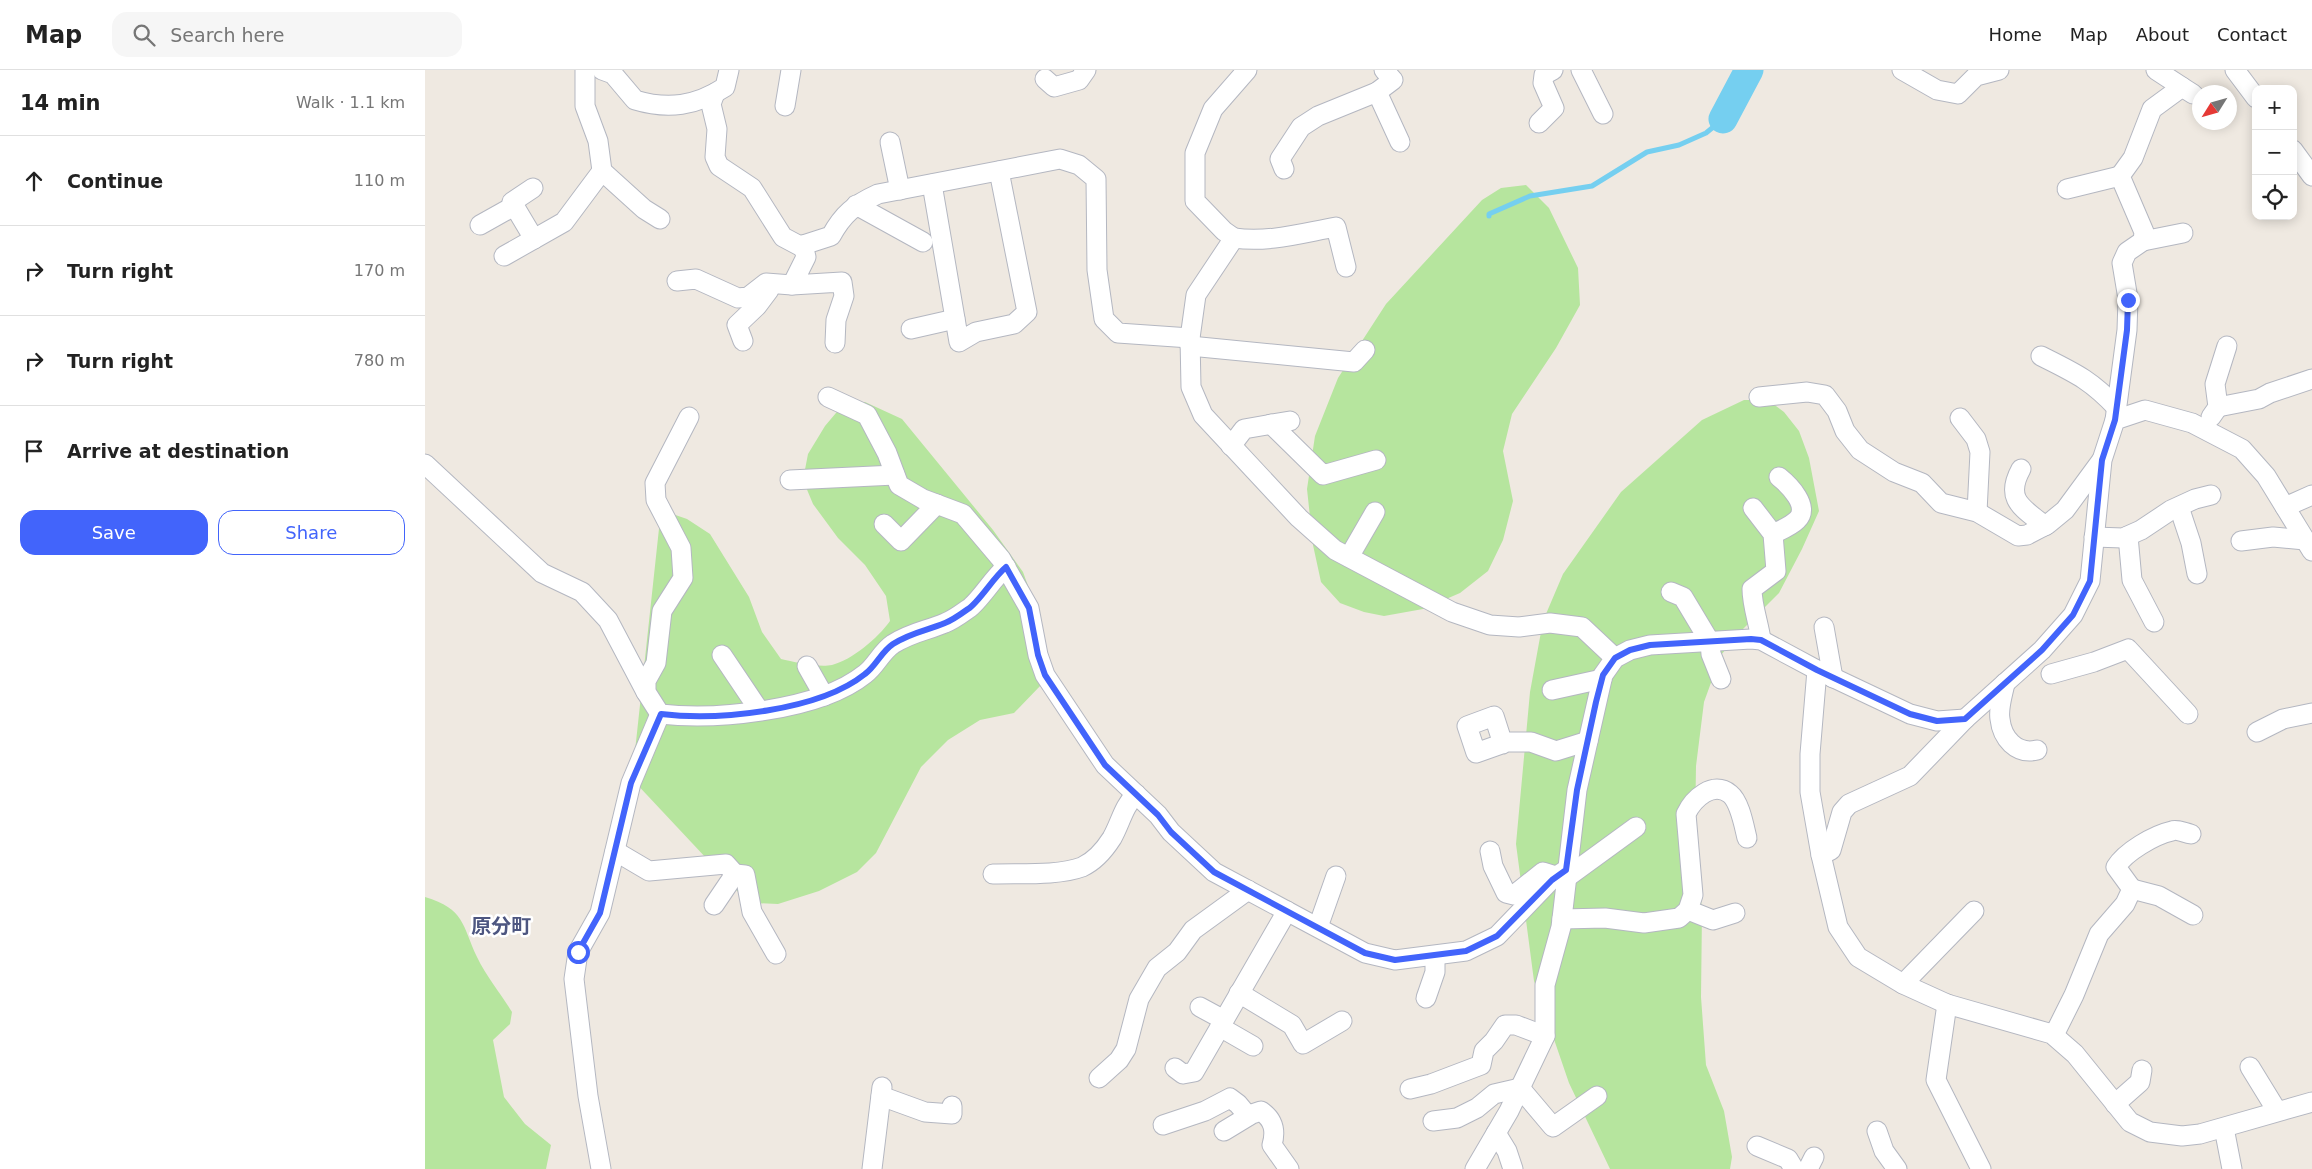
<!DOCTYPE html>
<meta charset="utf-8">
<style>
body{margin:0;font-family:"DejaVu Sans","Noto Sans JP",sans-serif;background:#f6f6f6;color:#222}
.controls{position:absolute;right:15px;top:15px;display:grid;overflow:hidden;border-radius:10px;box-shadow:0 2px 12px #0003}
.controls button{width:45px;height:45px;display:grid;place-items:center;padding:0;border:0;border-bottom:1px solid #e0e0e0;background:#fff;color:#222;font:25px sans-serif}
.compass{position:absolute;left:1767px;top:15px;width:45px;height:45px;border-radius:50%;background:#fff;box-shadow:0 2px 12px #0003;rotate:233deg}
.stop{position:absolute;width:15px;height:15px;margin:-11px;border:4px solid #4264fb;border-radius:50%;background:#fff}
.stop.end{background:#4264fb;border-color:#fff;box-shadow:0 1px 5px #0008}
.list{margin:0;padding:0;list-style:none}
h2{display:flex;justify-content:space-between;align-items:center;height:65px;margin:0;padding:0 20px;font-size:21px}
h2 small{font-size:16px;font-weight:400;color:#767676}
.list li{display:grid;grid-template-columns:32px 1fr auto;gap:15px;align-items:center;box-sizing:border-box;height:90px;padding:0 20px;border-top:1px solid #e0e0e0}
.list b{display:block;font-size:19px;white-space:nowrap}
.list em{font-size:16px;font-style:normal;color:#767676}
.actions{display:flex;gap:10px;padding:15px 20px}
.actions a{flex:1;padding:11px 0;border:1px solid #4264fb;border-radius:15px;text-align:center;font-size:18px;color:#4264fb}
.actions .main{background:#4264fb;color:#fff}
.icon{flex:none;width:28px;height:28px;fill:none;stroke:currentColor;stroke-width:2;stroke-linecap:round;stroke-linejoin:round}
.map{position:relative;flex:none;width:1887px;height:1099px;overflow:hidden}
header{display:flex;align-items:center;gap:30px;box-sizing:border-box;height:70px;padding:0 25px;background:#fff;border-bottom:1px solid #e0e0e0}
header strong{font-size:24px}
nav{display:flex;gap:28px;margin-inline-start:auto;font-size:18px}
.search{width:350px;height:45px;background:#f6f6f6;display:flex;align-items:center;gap:12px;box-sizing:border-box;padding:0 18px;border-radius:15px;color:#767676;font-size:19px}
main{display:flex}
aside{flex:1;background:#fff}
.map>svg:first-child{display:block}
.green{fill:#b6e59e}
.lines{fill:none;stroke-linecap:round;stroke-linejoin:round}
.stream{stroke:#75cff0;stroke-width:5}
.river{stroke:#75cff0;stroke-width:29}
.minor-casing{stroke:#b4b7c1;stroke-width:21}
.minor{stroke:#fff;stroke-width:19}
.route{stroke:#4264fb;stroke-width:6}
.labels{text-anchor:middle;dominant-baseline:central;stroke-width:5;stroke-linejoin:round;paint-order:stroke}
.quarter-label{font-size:20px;font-weight:bold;fill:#4d5680;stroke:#fff}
</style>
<header>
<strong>Map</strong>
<div class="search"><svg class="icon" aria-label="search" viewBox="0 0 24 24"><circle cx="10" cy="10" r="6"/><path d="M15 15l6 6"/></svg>Search here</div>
<nav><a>Home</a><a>Map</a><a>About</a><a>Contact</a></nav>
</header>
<main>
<aside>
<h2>14 min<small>Walk · 1.1 km</small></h2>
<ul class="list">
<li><svg class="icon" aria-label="ahead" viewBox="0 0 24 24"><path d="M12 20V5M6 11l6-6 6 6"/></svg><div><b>Continue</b></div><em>110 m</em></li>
<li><svg class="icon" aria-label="right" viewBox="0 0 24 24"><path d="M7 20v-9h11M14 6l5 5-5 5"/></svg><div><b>Turn right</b></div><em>170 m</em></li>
<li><svg class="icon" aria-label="right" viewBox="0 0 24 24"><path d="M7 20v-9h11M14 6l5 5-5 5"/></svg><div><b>Turn right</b></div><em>780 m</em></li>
<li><svg class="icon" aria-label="arrive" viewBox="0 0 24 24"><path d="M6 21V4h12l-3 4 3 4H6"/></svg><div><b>Arrive at destination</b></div></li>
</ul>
<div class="actions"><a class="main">Save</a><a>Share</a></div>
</aside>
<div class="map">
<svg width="1887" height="1099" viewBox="0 0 1887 1099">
<rect width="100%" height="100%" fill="#efe9e1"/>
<g class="green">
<path d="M 1101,115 L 1124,138 L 1153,198 L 1155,235 L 1131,278 L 1087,344 L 1078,381 L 1088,431 L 1078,470 L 1063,501 L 1035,523 L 998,539 L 959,546 L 939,542 L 915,533 L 896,512 L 888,475 L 882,419 L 890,366 L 913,308 L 961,234 L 1057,130 L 1076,118 Z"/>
<path d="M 1319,330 L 1343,330 L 1359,342 L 1374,361 L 1384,388 L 1394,441 L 1377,479 L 1354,523 L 1316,561 L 1296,585 L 1279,632 L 1271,696 L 1270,760 L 1277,841 L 1276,927 L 1281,995 L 1299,1041 L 1307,1087 L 1305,1099 L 1185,1099 L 1144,1013 L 1109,911 L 1091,774 L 1105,622 L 1118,551 L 1138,504 L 1196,422 L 1277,350 Z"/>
<path d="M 440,332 L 477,349 L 568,460 L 598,502 L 614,546 L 617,614 L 589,643 L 555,650 L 523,670 L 496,697 L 451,783 L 432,802 L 394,821 L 353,834 L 329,833 L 312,821 L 207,709 L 236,440 L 262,449 L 285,464 L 324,527 L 337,562 L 356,589 C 369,592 394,598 407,595 C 427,590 453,568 465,551 L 461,526 L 440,495 L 413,468 L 388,434 L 378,410 L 383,384 L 400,356 L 416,337 Z"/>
<path d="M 0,827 C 40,839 37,855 52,887 C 61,906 76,924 87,942 L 85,954 L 68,970 L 79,1027 L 100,1054 L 126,1075 L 121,1099 L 0,1099 Z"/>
</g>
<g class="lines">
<path class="stream" d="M 1064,146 L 1064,144 L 1105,126 L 1167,116 L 1222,82 L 1254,75 L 1281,63 L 1298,49"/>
<path class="river" d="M 1298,49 L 1324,0"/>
<defs>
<g id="minor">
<path d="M 160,0 L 160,36 L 173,71 L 177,101 L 219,139 L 235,149"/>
<path d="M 177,0 L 188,4 L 210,30 C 243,40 271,36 300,17 L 304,0"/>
<path d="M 822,0 L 788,39 L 770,83 L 770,131 L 799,161 L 809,168 L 771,225 L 765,268 L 766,317 L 778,345 L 874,448 L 910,480 L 1027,542 L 1065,555 L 1094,557 L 1125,553 L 1157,557 L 1190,588"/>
<path d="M 1156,0 L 1178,44"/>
<path d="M 1477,0 L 1512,20 L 1533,24 L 1551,6 L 1574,0"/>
<path d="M 1731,0 L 1757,17"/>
<path d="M 1810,0 L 1831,28"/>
<path d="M 620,9 L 629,17 L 654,10 L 661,0"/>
<path d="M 952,22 L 975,72"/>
<path d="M 290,23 L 286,34 L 292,59 L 290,87 L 294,96 L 327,118 L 358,167 L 375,176 L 406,166 C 418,144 429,135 453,124 L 635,89 L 654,95 L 671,109 L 672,200 L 679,249 L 693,263 L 765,268"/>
<path d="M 360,36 L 366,0"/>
<path d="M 1114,53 L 1129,38 L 1118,13 L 1119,5 L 1128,0"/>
<path d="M 465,72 L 475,120"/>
<path d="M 1868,80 L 1887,106"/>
<path d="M 859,99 L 855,89 L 876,57 L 893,46 L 952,22 L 968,10 L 959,0"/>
<path d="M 507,114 L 534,272 L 551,262 L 589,254 L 602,242 L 574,101"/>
<path d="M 108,118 L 87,132 L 109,169"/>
<path d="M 1642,119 L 1695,106"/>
<path d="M 431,135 L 498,172"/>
<path d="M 55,155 L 89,136"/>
<path d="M 809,168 C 844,173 877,163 911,157 L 921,197"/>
<path d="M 1718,171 L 1758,163"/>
<path d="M 378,175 L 381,187 L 367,215 L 417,212 L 419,226 L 411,250 L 410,273"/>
<path d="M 79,186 L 139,152 L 177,101"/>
<path d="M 252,211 L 271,209 L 313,228 L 323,227 L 341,213 L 367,215"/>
<path d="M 486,259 L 530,249"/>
<path d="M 318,271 L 312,255 L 332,236 L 344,220"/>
<path d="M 765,276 L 929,292 L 940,280"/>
<path d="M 1616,286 C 1650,303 1666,310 1692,338"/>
<path d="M 403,327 L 442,345 L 462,383 L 474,415 L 498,429 L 538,444 L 576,489 L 604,538 L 613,585 L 620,605 L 680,695 L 733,745 L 746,762 L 789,802 L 940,883 L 970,890 L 1041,881 L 1072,866 L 1127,809 L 1141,800"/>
<path d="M 1334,327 L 1382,322 L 1400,325 L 1412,341 L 1420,361 L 1435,380 L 1469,402 L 1497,413 L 1516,433 L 1552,442 L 1593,466 L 1602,465 L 1623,454 L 1640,440 L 1676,391"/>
<path d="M 1793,337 L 1834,329 L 1845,323 L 1887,309"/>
<path d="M 264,347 L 230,413 L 231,430 L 256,478 L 258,508 L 237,541 L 231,593 L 221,611 L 221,622 L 235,644 C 292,650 394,641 440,604 C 451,596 456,582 468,574 C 487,562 501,561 520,553 C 528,550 536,544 543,539 C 554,532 568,508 581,497"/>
<path d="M 1786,347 L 1793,337 L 1790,314 L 1802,276"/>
<path d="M 1535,348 L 1551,369 L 1555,382 L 1552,442"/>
<path d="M 1690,350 L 1702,260 L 1703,229 L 1697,193 L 1702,182 L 1718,171 L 1719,162 L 1695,106 L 1708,88 L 1727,39 L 1757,17 L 1768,24"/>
<path d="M 846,354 L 898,405 L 951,390"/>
<path d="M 806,376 L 819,359 L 865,351"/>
<path d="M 0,394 L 117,503 L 157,522 L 183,550 L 221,622"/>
<path d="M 1596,399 C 1579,430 1598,438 1620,456"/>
<path d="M 365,410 L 470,405"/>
<path d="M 1754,437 L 1766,473 L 1772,504"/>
<path d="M 1860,437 L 1887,425"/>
<path d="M 1328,438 L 1348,464 L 1351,501 L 1327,519 C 1327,536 1334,554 1336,570"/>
<path d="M 459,454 L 476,471 L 512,434"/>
<path d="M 1348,464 C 1356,460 1366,456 1372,450 C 1386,437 1364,415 1354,407"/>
<path d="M 1703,466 L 1707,510 L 1729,552"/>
<path d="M 1669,467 L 1698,468 L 1716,460 L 1746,440 L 1770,429 L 1786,425"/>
<path d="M 1816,471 L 1848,467 L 1880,470"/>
<path d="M 924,487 L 950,442"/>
<path d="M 1246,522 L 1258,527 L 1285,572 L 1286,584 L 1296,609"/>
<path d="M 1399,557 L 1408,608"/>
<path d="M 297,585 L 334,640"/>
<path d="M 382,596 L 399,626"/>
<path d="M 1392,600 L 1385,684 L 1385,722 L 1396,785 L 1413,857 L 1433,887 L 1478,914 L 1522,934 L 1627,964 L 1650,984 L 1705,1052 L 1725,1062 L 1757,1066 L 1775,1064 L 1887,1032"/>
<path d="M 1626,604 L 1669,592 L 1703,579 L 1763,644"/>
<path d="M 1580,613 C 1578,624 1573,638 1575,649 C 1577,668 1591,685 1612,680"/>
<path d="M 1127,620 L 1177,609"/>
<path d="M 1832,662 L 1858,649 L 1887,643"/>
<path d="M 1078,674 L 1069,646 L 1042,656 L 1051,683 L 1082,672 L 1106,672 L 1131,681 L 1163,671"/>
<path d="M 190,781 L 224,801 L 301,794 L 310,804 L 289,835"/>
<path d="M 1065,781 L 1068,796 L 1081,823 L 1089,825 L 1118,802 L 1131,806"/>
<path d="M 1396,785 L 1406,780 L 1417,742 L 1424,734 L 1485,706 L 1540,649 L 1617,580 L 1648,545 L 1665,511 L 1677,390 L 1690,350 L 1720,340 L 1767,353 L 1817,379 L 1841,406 L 1887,481"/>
<path d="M 310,804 L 320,805 L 327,842 L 351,884"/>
<path d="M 568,804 C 593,803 633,806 657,797 C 670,791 680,779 687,768 C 696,752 698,737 711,724"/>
<path d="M 1141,808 L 1211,757"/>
<path d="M 1707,819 L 1734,826 L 1768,845"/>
<path d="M 1263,840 L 1288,850 L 1310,843"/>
<path d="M 1137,849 L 1180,848 L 1219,853 L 1254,848 L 1263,840 L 1268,825 L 1261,744 C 1268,729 1288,710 1305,724 C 1315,732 1319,756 1322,768"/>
<path d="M 893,857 L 911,806"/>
<path d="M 1478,914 L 1549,841"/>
<path d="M 814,923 L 867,955 L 878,974 L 917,951"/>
<path d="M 1001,928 L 1010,902 L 1010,886"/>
<path d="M 1522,934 L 1511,1010 L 1556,1099"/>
<path d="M 775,937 L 799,950"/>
<path d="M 795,957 L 828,976"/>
<path d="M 1629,965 L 1649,925 L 1674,864 L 1700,834 L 1707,819 L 1691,797 C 1700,782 1729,765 1747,761 C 1752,759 1760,763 1766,764"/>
<path d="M 1825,997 L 1852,1041"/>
<path d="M 750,998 L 758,1004 L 769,1002 L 862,841"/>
<path d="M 674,1008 L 694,990 L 701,979 L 714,929 L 732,898 L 752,882 L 768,860 L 823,820"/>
<path d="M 985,1019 L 1006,1014 L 1056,995 L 1059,981 L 1069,971 L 1080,955 L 1091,955 L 1120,966"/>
<path d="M 456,1026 L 500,1042 L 527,1044 L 527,1036"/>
<path d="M 1690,1034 L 1715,1012 L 1717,1000"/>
<path d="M 1008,1051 L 1032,1048 L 1052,1038 L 1069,1024 L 1095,1018 L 1128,1057 L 1172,1026"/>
<path d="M 738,1055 L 780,1041 L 805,1028 L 813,1034 L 823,1046"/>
<path d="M 1799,1058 L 1807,1099"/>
<path d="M 799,1061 L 827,1044 L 836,1041 C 849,1050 851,1061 847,1075 L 864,1099"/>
<path d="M 1452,1061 L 1459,1081 L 1472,1099"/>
<path d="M 1071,1063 L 1082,1081 L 1088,1099"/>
<path d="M 1332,1076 L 1363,1089 L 1369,1099"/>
<path d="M 176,1099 L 163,1026 L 149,909 L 153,882 L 175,843 L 206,713 L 235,644"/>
<path d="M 447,1099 L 457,1017"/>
<path d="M 1050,1099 L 1084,1041 L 1120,966 L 1120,915 L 1136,857 L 1152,720 L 1178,605 L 1190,588 L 1205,580 L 1225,575 L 1326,569 L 1336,570 L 1392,600 L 1485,644 L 1512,651 L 1540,649"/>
<path d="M 1383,1099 L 1389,1087"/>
</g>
</defs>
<use href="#minor" class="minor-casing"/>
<use href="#minor" class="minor"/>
</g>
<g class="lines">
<path class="route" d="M 153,882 L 175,843 L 206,713 L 236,644 C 293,651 394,641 440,604 C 451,596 456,582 468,574 C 487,562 501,561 520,553 C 528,550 536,544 543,539 C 554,532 568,508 581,497 L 604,538 L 613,585 L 620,605 L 680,695 L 733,745 L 746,762 L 789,802 L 940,883 L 970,890 L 1041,881 L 1072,866 L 1127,810 L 1141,800 L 1152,720 L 1171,632 L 1178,605 L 1190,588 L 1205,580 L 1225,575 L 1326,569 L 1336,570 L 1392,600 L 1485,644 L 1512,651 L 1540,649 L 1617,580 L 1648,545 L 1665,511 L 1677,390 L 1690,350 L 1702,260 L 1703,230"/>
</g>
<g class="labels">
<g class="quarter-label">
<text x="76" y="856">原分町</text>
</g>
</g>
</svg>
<div class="controls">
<button>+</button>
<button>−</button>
<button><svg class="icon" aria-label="locate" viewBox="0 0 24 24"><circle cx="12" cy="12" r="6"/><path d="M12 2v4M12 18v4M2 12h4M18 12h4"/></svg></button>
</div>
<svg class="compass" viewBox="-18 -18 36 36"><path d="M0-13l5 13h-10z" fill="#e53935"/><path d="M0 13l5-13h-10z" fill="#767676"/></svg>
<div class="stop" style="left:153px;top:882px"></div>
<div class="stop end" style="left:1703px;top:230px"></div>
</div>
</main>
